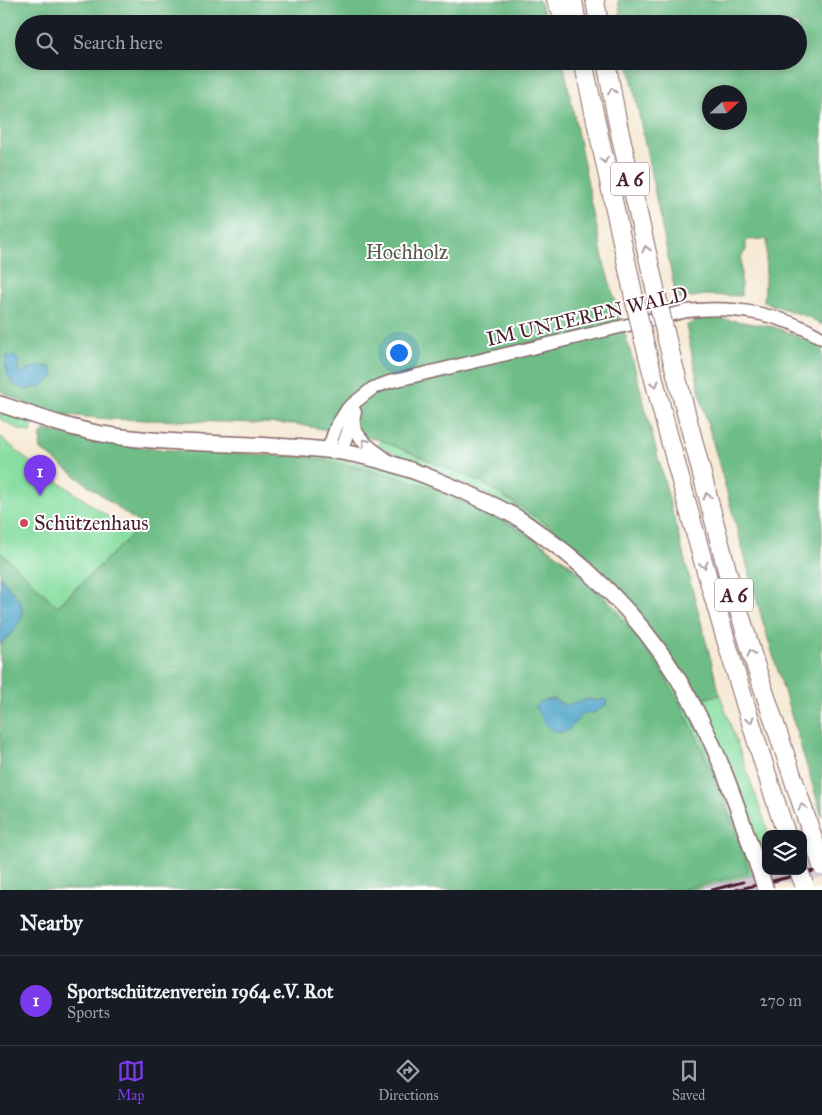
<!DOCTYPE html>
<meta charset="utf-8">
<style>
body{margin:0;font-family:"IM FELL Great Primer",serif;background:#242831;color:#f1f3f6}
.controls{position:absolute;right:15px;bottom:15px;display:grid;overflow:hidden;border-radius:10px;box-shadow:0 2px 8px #0003}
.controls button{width:45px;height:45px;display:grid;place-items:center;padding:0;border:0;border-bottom:1px solid #363941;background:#171b24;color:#f1f3f6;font:25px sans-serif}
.compass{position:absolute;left:702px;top:85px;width:45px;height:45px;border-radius:50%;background:#171b24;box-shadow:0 2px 8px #0003;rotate:68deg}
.you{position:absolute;left:398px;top:352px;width:18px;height:18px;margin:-12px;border:4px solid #fff;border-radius:50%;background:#1a73e8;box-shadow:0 0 0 8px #1a73e833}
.badge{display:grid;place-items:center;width:32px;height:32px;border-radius:50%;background:#7c3aed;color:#fff;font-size:16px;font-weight:700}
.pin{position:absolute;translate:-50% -41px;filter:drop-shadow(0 1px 2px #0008)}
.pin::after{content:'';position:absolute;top:26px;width:18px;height:15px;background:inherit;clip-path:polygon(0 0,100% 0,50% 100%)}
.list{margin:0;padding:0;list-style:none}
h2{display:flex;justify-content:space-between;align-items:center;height:65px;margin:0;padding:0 20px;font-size:21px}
h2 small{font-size:16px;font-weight:400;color:#9ea1a6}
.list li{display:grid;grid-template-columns:32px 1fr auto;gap:15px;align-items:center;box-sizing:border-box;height:90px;padding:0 20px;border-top:1px solid #363941}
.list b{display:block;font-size:19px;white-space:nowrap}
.list p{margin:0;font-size:16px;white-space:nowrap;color:#9ea1a6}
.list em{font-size:16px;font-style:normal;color:#9ea1a6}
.icon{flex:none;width:28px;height:28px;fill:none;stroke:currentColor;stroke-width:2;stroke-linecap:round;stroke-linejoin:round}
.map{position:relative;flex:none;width:822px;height:890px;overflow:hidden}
.search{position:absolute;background:#171b24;box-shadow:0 2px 8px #0003;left:15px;right:15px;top:15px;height:55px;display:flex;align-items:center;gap:12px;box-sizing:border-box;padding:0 18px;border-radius:28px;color:#9ea1a6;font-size:19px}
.sheet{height:155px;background:#171b24}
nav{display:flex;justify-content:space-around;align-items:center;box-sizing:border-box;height:70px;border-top:1px solid #363941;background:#171b24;font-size:14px;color:#9ea1a6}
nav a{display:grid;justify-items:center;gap:2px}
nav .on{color:#7c3aed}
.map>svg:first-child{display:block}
.industrial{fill:#cebed1}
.green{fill:#88dea1;stroke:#697e66}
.forest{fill:#6ebd87;stroke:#5c6e59;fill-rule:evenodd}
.water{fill:#4da4c9;stroke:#4c627a}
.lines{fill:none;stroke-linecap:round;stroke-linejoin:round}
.minor-casing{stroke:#866667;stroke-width:15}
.major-casing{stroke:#866667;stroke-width:18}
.highway-casing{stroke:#866667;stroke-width:20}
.minor{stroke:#fff;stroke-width:12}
.major{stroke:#fff;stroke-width:15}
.highway{stroke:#fff;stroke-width:18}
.rail{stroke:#4a1f2b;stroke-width:3}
.major-bridge-casing{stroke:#866667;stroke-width:18;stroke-linecap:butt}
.highway-bridge-casing{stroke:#866667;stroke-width:20;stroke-linecap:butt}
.major-bridge{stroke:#fff;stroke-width:15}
.highway-bridge{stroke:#fff;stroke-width:18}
.oneway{stroke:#ae9aa0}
.poi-dot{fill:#d1495b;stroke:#fff;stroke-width:2}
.labels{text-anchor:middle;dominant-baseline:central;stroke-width:4;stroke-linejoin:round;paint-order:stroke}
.shield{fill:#fff;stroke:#80626b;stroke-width:1}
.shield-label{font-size:19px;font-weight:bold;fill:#4a1f2b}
.park-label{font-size:20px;fill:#5d584e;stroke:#fff}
.street-label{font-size:20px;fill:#4a1f2b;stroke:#fff}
.poi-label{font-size:20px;fill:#4a1f2b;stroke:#fff;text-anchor:start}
</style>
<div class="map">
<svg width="822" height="890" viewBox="0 0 822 890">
<rect width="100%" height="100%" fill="#fff"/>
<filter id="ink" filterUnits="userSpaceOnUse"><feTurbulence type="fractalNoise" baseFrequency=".02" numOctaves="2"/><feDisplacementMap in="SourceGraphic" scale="10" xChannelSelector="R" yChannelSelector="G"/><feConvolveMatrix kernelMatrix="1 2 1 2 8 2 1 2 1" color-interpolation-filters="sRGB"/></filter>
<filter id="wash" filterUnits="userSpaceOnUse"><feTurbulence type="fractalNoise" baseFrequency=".0096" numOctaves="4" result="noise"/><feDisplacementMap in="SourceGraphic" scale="20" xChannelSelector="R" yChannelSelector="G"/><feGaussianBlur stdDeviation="1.12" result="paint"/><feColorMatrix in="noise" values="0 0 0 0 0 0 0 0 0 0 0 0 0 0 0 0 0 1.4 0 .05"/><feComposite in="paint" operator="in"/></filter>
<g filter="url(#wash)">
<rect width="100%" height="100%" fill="#f6ead6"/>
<path class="industrial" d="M 822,855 L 822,878 L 789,886 L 787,883 L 775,886 L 773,886 L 774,890 L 691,890 L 767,871 L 803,871 L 803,859 Z"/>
<g class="green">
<path d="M 0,408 L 28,419 L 33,423 L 31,432 C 20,432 10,424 0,419 Z"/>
<path d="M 0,436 L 26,459 L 133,534 L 57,606 L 18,568 L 0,552 Z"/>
<path d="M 380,440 L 483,483 L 571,540 L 600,568 L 604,573 L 654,631 L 676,663 L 699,699 L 720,695 L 769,834 L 766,834 L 766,868 L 761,854 L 759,854 L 714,738 L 696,700 L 675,665 L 652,632 L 625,601 L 597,572 L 567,546 L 522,514 L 480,491 L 414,464 L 377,445 Z"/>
<path d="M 308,454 L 385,467 L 432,481 L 516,523 L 590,580 L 644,639 L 687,706 L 704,742 L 748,856 L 753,875 L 691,890 L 680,890 L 749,873 L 745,855 L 700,744 L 682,708 L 663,674 L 614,610 L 587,582 L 559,556 L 515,527 L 473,505 L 431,487 L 383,473 L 308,457 Z"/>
</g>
<g class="forest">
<path d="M 0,0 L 539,0 L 549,24 L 24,24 L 24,61 L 563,61 L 604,263 L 634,365 L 720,695 L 699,699 L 676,663 L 626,599 L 604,573 L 600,568 L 571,540 L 483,483 L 380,440 L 295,424 L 110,419 L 66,415 L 33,407 L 0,391 Z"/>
<path d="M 618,0 L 822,0 L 822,325 L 811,318 L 764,302 L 767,239 L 746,240 L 746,250 L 741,257 L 741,296 L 705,295 L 680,299 L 675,291 L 628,61 L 798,61 L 798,24 L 622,24 ZM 740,92 L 740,122 L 710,122 L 710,92 Z"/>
<path d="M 705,318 L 736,321 L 774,327 L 822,346 L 822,816 L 762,619 L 702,403 L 686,326 L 694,322 Z"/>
<path d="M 46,430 L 81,439 L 126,446 L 170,450 L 308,457 L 383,473 L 431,487 L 473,505 L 515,527 L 559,556 L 587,582 L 614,610 L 640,641 L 663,674 L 682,708 L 700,744 L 745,855 L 749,873 L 680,890 L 0,890 L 0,644 L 13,632 L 3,579 L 0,576 L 0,552 L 18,568 L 57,607 L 133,534 L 141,525 L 40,449 L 41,434 ZM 554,699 L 565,705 L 568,705 L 576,702 L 589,699 L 597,701 L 578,718 L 551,730 L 542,719 L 545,700 Z"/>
</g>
<g class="water">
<path d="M 6,356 L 13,356 L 18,359 L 19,372 L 22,374 C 31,366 38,366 50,367 L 53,372 L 53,377 L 42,386 L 27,390 L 13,385 C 8,376 4,368 6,356 Z"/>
<path d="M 0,576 L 20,601 L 23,615 L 13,632 L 0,644 Z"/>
<path d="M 554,699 L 560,703 L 568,705 L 576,702 L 584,700 L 589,699 L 597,701 L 605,699 L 607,701 L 606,705 L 594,713 L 584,713 C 579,717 575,723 570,728 C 553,742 543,720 535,707 C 541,699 545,701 554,699 Z"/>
</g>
</g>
<g filter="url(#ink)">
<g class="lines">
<defs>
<g id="minor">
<path d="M 355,412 C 354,416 353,421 354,424 C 355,439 378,453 389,461"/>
<path d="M 328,450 L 336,427 L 348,408 L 373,388 L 389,382 L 687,311 C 733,305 783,314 822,338"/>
<path d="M 341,452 L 353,417"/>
</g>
<path id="major" d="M 0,404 C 35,416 71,429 108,435 C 180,446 254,442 326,450 C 365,454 403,466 439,481 C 466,492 493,504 518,518 C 526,523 534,529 542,535 C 604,578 657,637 693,705 C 721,756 739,812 758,867"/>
<g id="highway">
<path d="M 556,0 L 567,24"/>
<path d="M 573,0 L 577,24"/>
<path d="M 595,0 L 599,24"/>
<path d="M 583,61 L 635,302"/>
<path d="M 606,61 L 617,120 L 657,297"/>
<path d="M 665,332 L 728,574 L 756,667 L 818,853"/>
<path d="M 643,337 C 685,504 733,670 786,834"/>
</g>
</defs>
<use href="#minor" class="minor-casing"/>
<use href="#major" class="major-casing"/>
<use href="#highway" class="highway-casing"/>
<use href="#minor" class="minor"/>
<use href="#major" class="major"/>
<use href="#highway" class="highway"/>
<g class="rail">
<path d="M 712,890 L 743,882"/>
<path d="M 736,890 L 822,869"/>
</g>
<defs>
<path id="major-bridge" d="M 758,867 L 766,890"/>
<g id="highway-bridge">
<path d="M 657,297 L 665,332"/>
<path d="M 635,302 L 643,337"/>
<path d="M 818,853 L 822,866"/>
<path d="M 799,871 L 804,884"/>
</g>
</defs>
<use href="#major-bridge" class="major-bridge-casing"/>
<use href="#highway-bridge" class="highway-bridge-casing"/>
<use href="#major-bridge" class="major-bridge"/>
<use href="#highway-bridge" class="highway-bridge"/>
</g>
<defs><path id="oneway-chevron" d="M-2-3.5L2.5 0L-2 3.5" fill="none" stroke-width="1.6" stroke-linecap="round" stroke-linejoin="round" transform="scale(1.25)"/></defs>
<g class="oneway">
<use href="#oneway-chevron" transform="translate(612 91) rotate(-101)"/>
<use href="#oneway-chevron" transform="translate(604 160) rotate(78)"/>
<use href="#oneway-chevron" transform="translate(646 249) rotate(-103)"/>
<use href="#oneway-chevron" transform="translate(655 384) rotate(76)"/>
<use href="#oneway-chevron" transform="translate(365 442) rotate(-132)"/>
<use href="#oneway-chevron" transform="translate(707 496) rotate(-105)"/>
<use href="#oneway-chevron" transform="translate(704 565) rotate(74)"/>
<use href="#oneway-chevron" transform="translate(751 653) rotate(-107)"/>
<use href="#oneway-chevron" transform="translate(750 720) rotate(73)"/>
<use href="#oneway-chevron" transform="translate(802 807) rotate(-108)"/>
</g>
</g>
<circle class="poi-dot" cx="24" cy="523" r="5"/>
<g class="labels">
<g class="shield">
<rect x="611" y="162.5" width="38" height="33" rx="4"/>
<rect x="715" y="578.5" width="38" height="33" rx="4"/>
</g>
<g class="shield-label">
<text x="630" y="179">A 6</text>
<text x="734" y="595">A 6</text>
</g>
<g class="park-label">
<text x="407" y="252">Hochholz</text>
</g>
<g class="street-label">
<text transform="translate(587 316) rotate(-13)">IM UNTEREN WALD</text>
</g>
<g class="poi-label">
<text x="34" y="523">Schützenhaus</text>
</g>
</g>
</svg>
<div class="controls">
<button><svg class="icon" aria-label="layers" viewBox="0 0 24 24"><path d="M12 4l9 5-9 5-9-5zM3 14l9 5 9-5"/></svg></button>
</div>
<svg class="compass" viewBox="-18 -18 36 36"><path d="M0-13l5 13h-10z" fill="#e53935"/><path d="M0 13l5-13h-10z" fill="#9ea1a6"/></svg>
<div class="you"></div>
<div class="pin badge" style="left:40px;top:496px">1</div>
<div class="search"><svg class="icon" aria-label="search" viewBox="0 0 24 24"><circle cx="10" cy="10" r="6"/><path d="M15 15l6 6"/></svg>Search here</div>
</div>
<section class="sheet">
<h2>Nearby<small></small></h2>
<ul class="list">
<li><span class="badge">1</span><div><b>Sportschützenverein 1964 e.V. Rot</b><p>Sports</p></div><em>270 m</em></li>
</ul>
</section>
<nav>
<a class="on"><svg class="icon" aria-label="map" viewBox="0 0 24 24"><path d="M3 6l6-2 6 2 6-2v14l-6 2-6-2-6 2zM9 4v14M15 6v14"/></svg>Map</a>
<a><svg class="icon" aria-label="directions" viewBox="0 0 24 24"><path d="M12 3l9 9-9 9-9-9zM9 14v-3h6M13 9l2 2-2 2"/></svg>Directions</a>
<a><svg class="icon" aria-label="saved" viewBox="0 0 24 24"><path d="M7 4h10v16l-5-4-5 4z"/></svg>Saved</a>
</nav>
